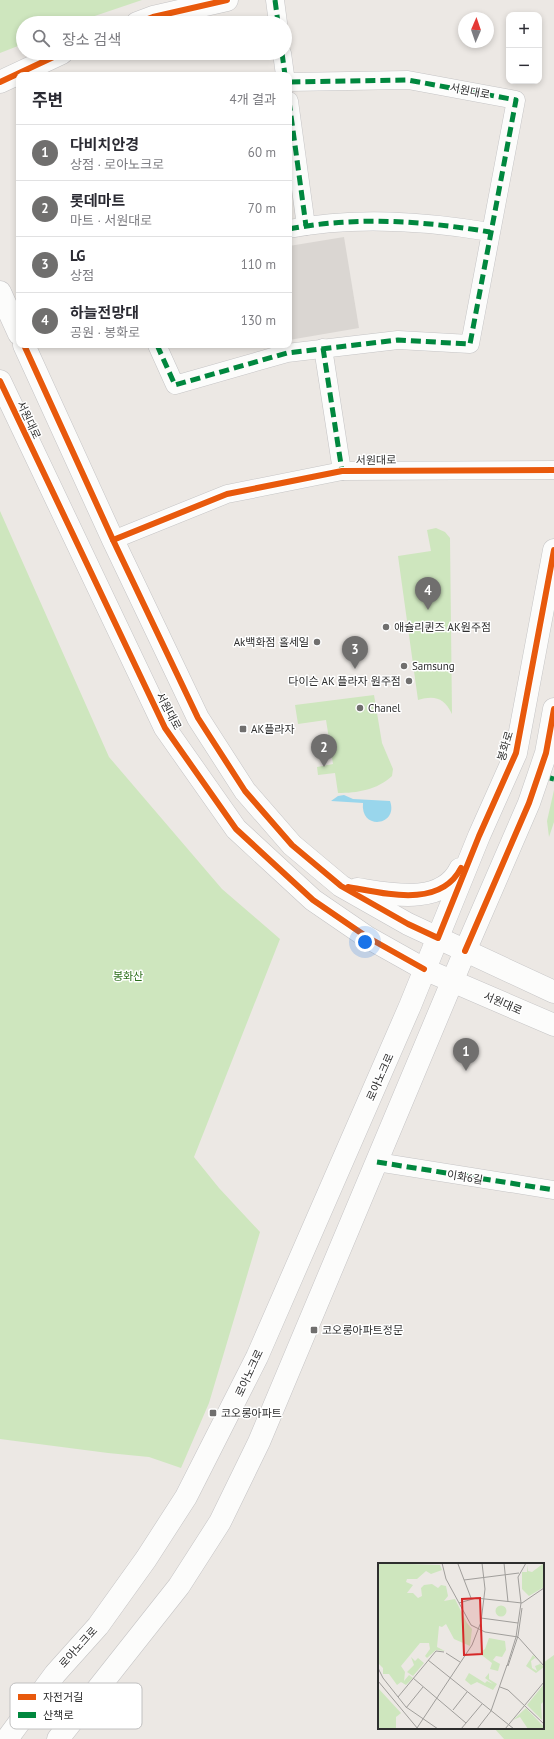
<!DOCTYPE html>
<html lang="ko">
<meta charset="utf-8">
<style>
body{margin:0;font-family:"PT Sans","Noto Sans KR",sans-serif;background:#f2f2f3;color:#2b2b33}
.controls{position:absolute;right:12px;top:12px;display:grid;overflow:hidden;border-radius:8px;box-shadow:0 2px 6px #0003}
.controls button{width:36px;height:36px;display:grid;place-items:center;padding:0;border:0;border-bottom:1px solid #e1e1e2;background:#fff;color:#2b2b33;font:20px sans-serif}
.compass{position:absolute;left:458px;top:12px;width:36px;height:36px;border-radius:50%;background:#fff;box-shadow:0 2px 6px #0003;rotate:2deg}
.you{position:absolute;left:365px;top:942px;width:14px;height:14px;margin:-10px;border:3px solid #fff;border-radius:50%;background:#1a73e8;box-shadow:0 0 0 6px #1a73e833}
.badge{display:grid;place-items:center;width:26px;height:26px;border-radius:50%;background:#706f6e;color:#fff;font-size:13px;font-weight:700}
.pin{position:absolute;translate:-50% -33px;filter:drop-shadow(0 1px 2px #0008)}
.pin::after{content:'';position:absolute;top:21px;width:14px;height:12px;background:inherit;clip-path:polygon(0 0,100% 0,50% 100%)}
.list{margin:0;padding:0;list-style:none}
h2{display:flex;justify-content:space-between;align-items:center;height:52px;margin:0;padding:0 16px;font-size:17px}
h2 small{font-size:13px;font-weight:400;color:#7c7c81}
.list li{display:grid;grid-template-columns:26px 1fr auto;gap:12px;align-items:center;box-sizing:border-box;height:56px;padding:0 16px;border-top:1px solid #e1e1e2}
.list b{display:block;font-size:15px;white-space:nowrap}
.list p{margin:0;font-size:13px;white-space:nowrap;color:#7c7c81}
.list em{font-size:13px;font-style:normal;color:#7c7c81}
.icon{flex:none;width:22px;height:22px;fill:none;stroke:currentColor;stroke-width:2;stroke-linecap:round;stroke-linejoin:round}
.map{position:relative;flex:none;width:554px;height:1739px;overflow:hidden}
.search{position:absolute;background:#fff;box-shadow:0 2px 6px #0003;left:16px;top:16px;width:276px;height:44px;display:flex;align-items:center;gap:10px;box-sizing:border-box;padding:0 14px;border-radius:22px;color:#7c7c81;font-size:15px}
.panel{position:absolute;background:#fff;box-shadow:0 2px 6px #0003;left:16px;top:72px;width:276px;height:276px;border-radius:8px}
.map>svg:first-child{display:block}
.green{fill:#cee6be}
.plaza{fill:#dad6d2}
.water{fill:#99d6ec}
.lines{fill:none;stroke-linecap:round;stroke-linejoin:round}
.street-casing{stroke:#c5c4c5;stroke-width:19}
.secondary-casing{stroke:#c5c4c5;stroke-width:23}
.street{stroke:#fcfcfb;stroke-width:18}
.secondary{stroke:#fcfcfb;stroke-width:22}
.quiet{stroke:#00873e;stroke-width:5;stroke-dasharray:10 5;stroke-linecap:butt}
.cycleway-casing{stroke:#fff;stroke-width:8}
.cycleway{stroke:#e8590c;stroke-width:6}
.poi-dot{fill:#706f6e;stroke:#fff;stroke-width:1.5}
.labels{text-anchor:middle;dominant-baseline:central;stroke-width:3;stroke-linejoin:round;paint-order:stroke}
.street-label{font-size:11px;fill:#2e2e2e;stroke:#fff}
.poi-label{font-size:11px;fill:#2e2e2e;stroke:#fff;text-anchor:start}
.park-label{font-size:11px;fill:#2c6e1b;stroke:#fff}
.inset-road{fill:none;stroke:#a09e9b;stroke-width:1}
.view{fill:#d62828;fill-opacity:0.15;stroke:#d62828;stroke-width:2}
.inset-edge{fill:none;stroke:#2e2e2e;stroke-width:2}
.key{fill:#fff;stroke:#c0c0c0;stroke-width:1}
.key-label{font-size:11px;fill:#2e2e2e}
</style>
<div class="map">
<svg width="554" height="1739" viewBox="0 0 554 1739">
<rect width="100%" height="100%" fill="#ece8e4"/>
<g class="green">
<path d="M 0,0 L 142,0 L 74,23 L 23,23 L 23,44 L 0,53 Z"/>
<path d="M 0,511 L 109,757 L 222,889 L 280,939 L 194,1157 L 219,1188 L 260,1232 L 209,1403 L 181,1468 L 149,1457 L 108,1453 L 0,1439 Z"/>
<path d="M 436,528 L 445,532 L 450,538 L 452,714 C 444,698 435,695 418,700 L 398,556 L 431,551 L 427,530 Z"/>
<path d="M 374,695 L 382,743 L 393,769 L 392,776 C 377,790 357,793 338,793 L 335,773 L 318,775 L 317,767 L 333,764 L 326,720 L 298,724 L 295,705 Z"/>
<path d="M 554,790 L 554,822 L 549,837 L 547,821 Z"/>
<path d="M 554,1655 L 554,1739 L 504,1739 L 494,1728 L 543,1728 L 543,1663 Z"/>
</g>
<path class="plaza" d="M 344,237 L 359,328 L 289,340 L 289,246 Z"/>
<path class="water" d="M 344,795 L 353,799 L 390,801 C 399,826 360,831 363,803 L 331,801 L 338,796 Z"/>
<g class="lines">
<defs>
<g id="street">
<path d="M 275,0 L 278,23"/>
<path d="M 282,53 L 285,75"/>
<path d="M 289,101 L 306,226"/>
<path d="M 289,229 C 356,216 424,221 490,232"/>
<path d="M 157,345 L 175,385 L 287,353 L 398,340 L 470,344 L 516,100 L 408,80 L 289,82"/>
<path d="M 323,348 L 342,471"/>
<path d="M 113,540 L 227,494 L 342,471 L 554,470"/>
<path d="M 377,1162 L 554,1190"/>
</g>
<g id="secondary">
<path d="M 137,23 L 153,17 L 227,0"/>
<path d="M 0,82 L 62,53"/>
<path d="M 0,292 L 19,334"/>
<path d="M 24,345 L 113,540 L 198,718 L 245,791 L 292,845 L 341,886 L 408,924 L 554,992"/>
<path d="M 0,381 L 165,728 L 236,829 L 313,900 L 367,937 L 424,969 L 554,1025"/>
<path d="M 357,889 C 390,894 442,906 460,869"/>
<path d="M 7,1739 L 55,1674 L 98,1626 L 146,1559 L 186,1497 L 257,1357 L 410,1006 L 479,836 L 516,753 L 554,550"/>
<path d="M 58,1739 L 179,1586 L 220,1522 L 259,1442 L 465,951 L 529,803 L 546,753 L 554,709"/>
</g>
</defs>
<use href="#street" class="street-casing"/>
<use href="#secondary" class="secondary-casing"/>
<use href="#street" class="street"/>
<use href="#secondary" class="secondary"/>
<g class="quiet">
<path d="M 275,0 L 278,23"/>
<path d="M 282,53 L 285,75"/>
<path d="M 289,101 L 306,226"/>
<path d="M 289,229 C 356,216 424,221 490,232"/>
<path d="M 157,345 L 175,385 L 287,353 L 398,340 L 470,344 L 516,100 L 408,80 L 289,82"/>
<path d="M 323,348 L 342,471"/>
<path d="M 550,778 L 554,779"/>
<path d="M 377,1162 L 554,1190"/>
</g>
<defs>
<g id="cycleway">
<path d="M 137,23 L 153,17 L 227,0"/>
<path d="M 0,82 L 62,53"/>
<path d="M 24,345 L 113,540 L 198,718 L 245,791 L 292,845 L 341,886 L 408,924 L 438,938 L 479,836 L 516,753 L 554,550"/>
<path d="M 0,381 L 165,728 L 236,829 L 313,900 L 367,937 L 424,969"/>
<path d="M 113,540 L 227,494 L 342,471 L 554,470"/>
<path d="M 348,887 C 384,893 440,909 461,868"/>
<path d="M 465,951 L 529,803 L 546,753 L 554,709"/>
</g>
</defs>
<use href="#cycleway" class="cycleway-casing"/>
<use href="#cycleway" class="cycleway"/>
</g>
<g class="poi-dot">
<circle cx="386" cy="627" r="4"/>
<circle cx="317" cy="642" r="4"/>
<circle cx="404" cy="666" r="4"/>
<circle cx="409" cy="681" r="4"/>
<circle cx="360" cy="708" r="4"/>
<rect x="239" y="725" width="8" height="8" rx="2"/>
<rect x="310" y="1326" width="8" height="8" rx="2"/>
<rect x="209" y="1409" width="8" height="8" rx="2"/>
</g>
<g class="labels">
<g class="street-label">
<text transform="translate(470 91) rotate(11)">서원대로</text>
<text transform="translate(29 420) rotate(65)">서원대로</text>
<text transform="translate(376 460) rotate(-1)">서원대로</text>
<text transform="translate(169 711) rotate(62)">서원대로</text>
<text transform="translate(505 746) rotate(-73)">봉화로</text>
<text transform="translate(503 1003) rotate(23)">서원대로</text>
<text transform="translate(380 1077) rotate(-66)">로아노크로</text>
<text transform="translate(465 1177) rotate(9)">이화6길</text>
<text transform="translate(249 1373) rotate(-65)">로아노크로</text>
<text transform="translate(78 1647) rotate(-48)">로아노크로</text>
</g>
<g class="poi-label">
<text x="394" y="627">애슐리퀸즈 AK원주점</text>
<text x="309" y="642" text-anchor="end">Ak백화점 홀세일</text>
<text x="412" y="666">Samsung</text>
<text x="401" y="681" text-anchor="end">다이슨 AK 플라자 원주점</text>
<text x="368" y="708">Chanel</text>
<text x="251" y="729">AK플라자</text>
<text x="322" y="1330">코오롱아파트정문</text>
<text x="221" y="1413">코오롱아파트</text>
</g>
<g class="park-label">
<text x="128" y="976">봉화산</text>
</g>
</g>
<g transform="translate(378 1563)">
<rect width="166" height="166" fill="#ece8e4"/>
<path d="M 0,0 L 62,2 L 64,7 L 53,11 L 48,8 L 39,16 L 29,16 L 28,19 L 35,22 L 29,30 L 35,30 L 40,35 L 44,33 L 43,25 L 46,22 L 54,21 L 60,25 L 63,22 L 68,23 L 70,33 L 66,38 L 77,36 L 89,60 L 94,66 L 92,83 L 76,76 L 68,61 L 64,64 L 61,63 L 59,84 L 67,88 L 58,87 L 49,95 L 47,93 L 52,86 L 51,80 L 42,80 L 23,103 L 27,109 L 26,118 L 31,112 L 35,115 L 28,122 L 23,119 L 19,122 L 11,111 L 5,111 L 5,105 L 0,100 ZM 166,0 L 166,24 L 151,33 L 144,26 L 144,9 L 149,9 L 149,2 L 150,8 L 154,9 ZM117.5 48a5.5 5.5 0 1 1 11 0a5.5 5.5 0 1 1-11 0ZM 111,75 L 127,78 L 128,87 L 124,94 L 118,93 L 115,97 L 122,101 L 120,108 L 112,106 L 114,100 L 101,90 L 107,86 ZM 155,92 L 160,97 L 157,95 L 153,98 L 154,105 L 159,108 L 157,103 L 162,101 L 161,99 L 166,104 L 158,110 L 148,103 ZM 33,94 L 37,98 L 40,95 L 46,100 L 35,113 L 29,109 L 36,102 ZM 91,110 L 107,120 L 109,118 L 115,121 L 107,115 L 111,110 L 111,116 L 119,121 L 115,127 L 99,119 L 93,122 L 87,117 ZM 166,121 L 166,138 L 163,141 L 164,157 L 149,142 ZM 0,125 L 23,150 L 18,154 L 18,166 L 0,166 ZM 148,145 L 166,164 L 166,166 L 150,166 L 142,154 L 135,157 Z" fill="#cee6be"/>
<path class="inset-road" d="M 64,0 L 68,16 L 93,62 L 107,69 L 140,74 L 166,103M 126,0 L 130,39M 80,1 L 93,35M 86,17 L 141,10M 81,40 L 98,35 L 144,40 L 166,25M 103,55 L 140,60M 68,90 L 82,99M 50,97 L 136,166M 129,103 L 138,74 L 143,40 L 140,14 L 148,0M 130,103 L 140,73 L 144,45M 0,105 L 5,115 L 28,144 L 60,166M 35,115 L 88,160M 0,118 L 40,166M 122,124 L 130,127 L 166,161M 20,134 L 58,88 L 66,89M 28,145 L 45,124M 75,147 L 89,129M 39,165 L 94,82 L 103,59 L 107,26 L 104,0M 83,166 L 104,141M 99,166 L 113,148 L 129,102M 127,166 L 166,119"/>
<path class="view" d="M 102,35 L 104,91 L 86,92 L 84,36 Z"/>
<rect width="166" height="166" class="inset-edge"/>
</g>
<rect x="10" y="1683" width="132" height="46" rx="6" class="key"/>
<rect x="18" y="1694" width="18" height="6" fill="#e8590c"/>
<rect x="18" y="1712" width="18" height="6" fill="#00873e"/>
<g class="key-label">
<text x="43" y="1701">자전거길</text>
<text x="43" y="1719">산책로</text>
</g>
</svg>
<div class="controls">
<button>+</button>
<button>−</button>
</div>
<svg class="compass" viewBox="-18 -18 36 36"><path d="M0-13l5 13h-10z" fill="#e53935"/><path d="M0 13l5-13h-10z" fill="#7c7c81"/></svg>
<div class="you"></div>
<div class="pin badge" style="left:466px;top:1071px">1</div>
<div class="pin badge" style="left:324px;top:767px">2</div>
<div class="pin badge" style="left:355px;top:669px">3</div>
<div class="pin badge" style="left:428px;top:610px">4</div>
<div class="search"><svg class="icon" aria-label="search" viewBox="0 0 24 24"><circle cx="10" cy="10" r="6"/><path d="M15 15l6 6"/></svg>장소 검색</div>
<section class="panel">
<h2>주변<small>4개 결과</small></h2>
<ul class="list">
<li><span class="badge">1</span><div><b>다비치안경</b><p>상점 · 로아노크로</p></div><em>60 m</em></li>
<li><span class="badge">2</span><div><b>롯데마트</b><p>마트 · 서원대로</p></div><em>70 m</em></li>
<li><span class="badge">3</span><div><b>LG</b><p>상점</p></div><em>110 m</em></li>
<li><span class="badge">4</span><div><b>하늘전망대</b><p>공원 · 봉화로</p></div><em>130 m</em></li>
</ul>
</section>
</div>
